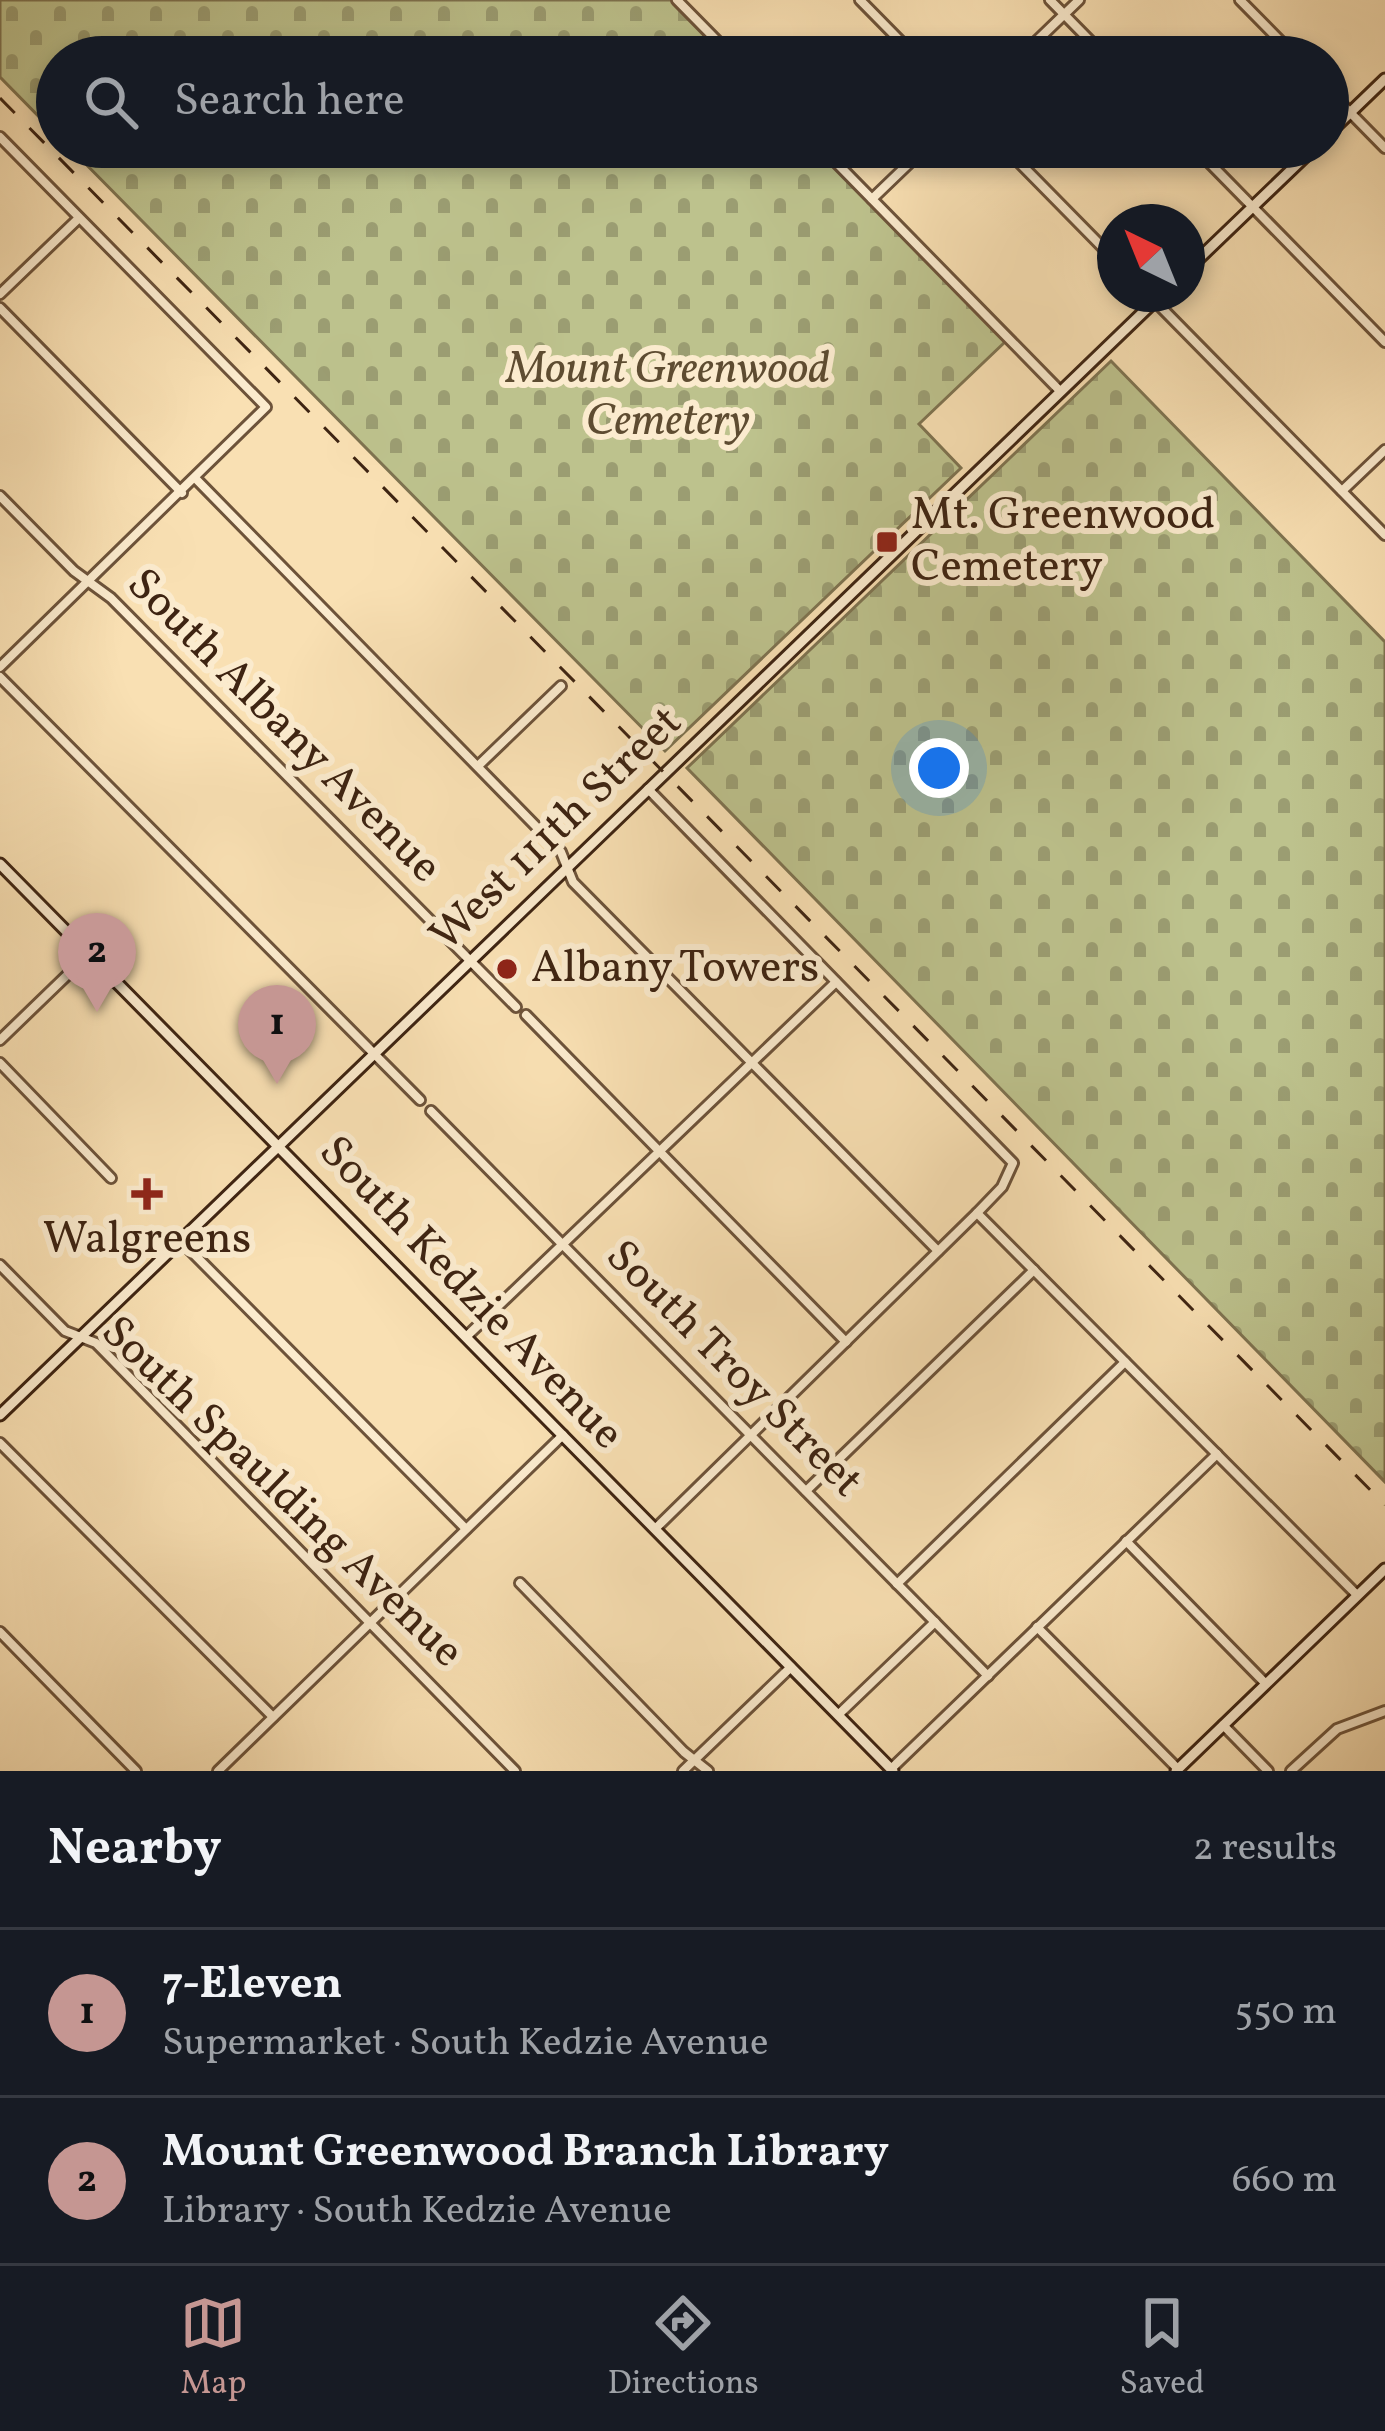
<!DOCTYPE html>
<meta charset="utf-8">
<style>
body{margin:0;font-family:Vollkorn,serif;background:#20242c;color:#f1f3f6}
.compass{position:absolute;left:1097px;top:204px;width:108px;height:108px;border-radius:50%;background:#171b24;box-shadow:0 6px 18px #0003;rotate:317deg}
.you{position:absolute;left:939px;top:768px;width:42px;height:42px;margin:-30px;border:9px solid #fff;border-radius:50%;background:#1a73e8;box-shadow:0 0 0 18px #1a73e833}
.badge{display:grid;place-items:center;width:78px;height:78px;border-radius:50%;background:#c59692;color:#111;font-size:39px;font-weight:700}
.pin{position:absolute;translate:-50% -99px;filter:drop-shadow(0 3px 6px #0008)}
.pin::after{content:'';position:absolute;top:63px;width:42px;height:36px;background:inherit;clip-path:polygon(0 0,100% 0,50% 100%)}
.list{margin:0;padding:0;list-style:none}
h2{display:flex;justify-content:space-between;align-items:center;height:156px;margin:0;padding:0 48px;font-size:51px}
h2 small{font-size:39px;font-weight:400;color:#9ea1a6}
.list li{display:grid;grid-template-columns:78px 1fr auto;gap:36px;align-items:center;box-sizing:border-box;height:168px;padding:0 48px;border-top:3px solid #363941}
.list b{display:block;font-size:45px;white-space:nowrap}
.list p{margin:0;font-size:39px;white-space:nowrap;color:#9ea1a6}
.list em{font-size:39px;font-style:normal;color:#9ea1a6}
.icon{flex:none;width:66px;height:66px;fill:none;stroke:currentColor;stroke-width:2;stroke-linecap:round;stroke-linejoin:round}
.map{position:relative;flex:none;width:1385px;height:1771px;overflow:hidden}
.search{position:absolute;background:#171b24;box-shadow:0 6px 18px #0003;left:36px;right:36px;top:36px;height:132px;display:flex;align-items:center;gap:30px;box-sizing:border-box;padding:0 42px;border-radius:66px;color:#9ea1a6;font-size:45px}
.sheet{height:492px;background:#171b24}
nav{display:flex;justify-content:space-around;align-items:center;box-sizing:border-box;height:168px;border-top:3px solid #363941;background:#171b24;font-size:33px;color:#9ea1a6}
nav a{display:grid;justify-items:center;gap:6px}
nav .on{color:#c59692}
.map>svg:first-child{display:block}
.cemetery{fill:url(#cemetery-stones);stroke:#7e7350;stroke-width:3}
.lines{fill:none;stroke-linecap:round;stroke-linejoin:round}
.street-casing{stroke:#6d533a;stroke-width:14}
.secondary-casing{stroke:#3e2412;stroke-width:15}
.street{stroke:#fbebce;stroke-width:8}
.secondary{stroke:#fbebce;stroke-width:9}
.rail{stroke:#3e2412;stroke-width:3;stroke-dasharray:21 21;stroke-linecap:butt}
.poi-dot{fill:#8f2418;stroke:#fbebce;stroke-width:4.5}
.labels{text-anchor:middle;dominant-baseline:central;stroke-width:12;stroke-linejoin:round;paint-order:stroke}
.park-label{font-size:45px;font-style:italic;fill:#5e4c31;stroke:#fbebce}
.poi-label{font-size:45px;fill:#3e2412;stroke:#fbebce;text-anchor:start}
.street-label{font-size:45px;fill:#3e2412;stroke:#fbebce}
</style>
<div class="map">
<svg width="1385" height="1771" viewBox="0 0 1385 1771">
<defs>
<pattern id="cemetery-stones" width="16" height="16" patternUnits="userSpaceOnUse" patternTransform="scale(3)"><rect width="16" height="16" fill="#bdc28d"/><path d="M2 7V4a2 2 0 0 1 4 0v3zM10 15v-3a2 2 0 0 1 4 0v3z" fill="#9b9d72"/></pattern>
</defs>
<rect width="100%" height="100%" fill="#f9e0b3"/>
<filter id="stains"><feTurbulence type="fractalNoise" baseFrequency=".00167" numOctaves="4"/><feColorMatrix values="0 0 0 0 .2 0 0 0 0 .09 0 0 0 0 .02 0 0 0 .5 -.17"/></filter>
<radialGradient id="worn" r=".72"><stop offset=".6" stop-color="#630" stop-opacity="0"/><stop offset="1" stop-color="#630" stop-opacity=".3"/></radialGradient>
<g class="cemetery">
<path d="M 0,0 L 671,0 L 727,57 L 57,57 L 57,135 L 0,77 Z"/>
<path d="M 69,147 L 815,147 L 1006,341 L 919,424 L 961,468 L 665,751 Z"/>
<path d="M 1111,361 L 1385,642 L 1385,1482 L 687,768 Z"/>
</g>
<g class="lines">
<defs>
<g id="street">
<path d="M 677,0 L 733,57"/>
<path d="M 860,0 L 916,57"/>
<path d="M 1050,0 L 1106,57"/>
<path d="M 1240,0 L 1296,57"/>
<path d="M 1020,57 L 1079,0"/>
<path d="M 1328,90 L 1385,148"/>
<path d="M 0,137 L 266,407 L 0,667"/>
<path d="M 821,147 L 1060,391"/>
<path d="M 1004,147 L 1115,260"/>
<path d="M 1194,147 L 1385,342"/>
<path d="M 872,199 L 926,147"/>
<path d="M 0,294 L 79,218"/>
<path d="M 1148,294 L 1385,535"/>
<path d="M 0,308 L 182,493"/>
<path d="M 196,479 L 561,852 L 573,882 L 938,1251"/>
<path d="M 1342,491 L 1385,450"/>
<path d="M 0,496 L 74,571 L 111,598 L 516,1007"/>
<path d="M 0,677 L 420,1100"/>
<path d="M 478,766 L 561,686"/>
<path d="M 648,789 L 1013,1163 L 1002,1187 L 977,1213 L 655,1529"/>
<path d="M 526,1015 L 846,1342"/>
<path d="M 0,1040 L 89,954"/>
<path d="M 0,1063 L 111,1178"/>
<path d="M 431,1111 L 988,1676"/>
<path d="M 977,1213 L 1357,1595"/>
<path d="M 180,1240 L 466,1529"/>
<path d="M 0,1265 L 65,1331 L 96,1343 L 515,1771"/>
<path d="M 466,1337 L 836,982"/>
<path d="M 0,1443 L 273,1717"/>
<path d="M 806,1491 L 1034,1270"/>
<path d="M 1126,1541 L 1266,1684"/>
<path d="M 520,1583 L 684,1752 L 708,1771"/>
<path d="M 897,1584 L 1125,1362"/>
<path d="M 1037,1627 L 1178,1769"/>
<path d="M 0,1632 L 136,1771"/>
<path d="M 838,1715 L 935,1622"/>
<path d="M 1223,1725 L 1268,1771"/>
<path d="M 891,1769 L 1217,1454"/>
<path d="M 218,1771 L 563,1435"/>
<path d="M 683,1771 L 791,1667"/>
<path d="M 1291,1771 L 1337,1729 L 1385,1711"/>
</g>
<g id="secondary">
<path d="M 1328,134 L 1385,79"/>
<path d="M 1187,270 L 1315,147"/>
<path d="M 0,864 L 893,1771"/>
<path d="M 0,1415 L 1162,294"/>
<path d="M 1176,1771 L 1385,1569"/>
</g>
</defs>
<use href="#street" class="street-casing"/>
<use href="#secondary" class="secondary-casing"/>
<use href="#street" class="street"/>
<use href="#secondary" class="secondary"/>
<path class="rail" d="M 0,98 L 1385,1505"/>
</g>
<g class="poi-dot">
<rect x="875" y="530" width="24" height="24" rx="6"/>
<circle cx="507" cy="969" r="12"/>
<path d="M141 1176h12v12h12v12h-12v12h-12v-12h-12v-12h12z"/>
</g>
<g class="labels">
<g class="park-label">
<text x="668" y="370">Mount Greenwood<tspan x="668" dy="52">Cemetery</tspan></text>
</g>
<g class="poi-label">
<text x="911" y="516">Mt. Greenwood<tspan x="911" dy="52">Cemetery</tspan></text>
<text x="531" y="969">Albany Towers</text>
<text x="147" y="1240" text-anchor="middle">Walgreens</text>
</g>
<g class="street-label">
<text transform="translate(283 727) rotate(45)">South Albany Avenue</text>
<text transform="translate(557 830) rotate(-44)">West 111th Street</text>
<text transform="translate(470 1294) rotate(46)">South Kedzie Avenue</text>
<text transform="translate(733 1370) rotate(45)">South Troy Street</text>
<text transform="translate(281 1493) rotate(44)">South Spaulding Avenue</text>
</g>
</g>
<rect width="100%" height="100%" filter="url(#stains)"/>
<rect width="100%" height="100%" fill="url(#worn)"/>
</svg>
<svg class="compass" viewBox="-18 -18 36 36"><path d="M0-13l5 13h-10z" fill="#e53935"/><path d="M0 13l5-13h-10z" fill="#9ea1a6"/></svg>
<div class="you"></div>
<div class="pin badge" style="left:277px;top:1084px">1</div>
<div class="pin badge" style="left:97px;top:1012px">2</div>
<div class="search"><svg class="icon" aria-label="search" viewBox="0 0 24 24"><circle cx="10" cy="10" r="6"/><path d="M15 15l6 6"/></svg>Search here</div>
</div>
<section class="sheet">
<h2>Nearby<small>2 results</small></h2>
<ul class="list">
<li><span class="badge">1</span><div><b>7-Eleven</b><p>Supermarket · South Kedzie Avenue</p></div><em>550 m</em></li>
<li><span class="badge">2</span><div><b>Mount Greenwood Branch Library</b><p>Library · South Kedzie Avenue</p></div><em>660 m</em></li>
</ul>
</section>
<nav>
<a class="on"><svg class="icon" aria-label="map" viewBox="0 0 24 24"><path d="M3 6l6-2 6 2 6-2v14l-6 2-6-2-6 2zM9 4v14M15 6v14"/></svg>Map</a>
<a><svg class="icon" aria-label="directions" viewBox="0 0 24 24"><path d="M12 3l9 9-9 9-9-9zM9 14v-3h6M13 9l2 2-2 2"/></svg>Directions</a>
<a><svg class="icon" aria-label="saved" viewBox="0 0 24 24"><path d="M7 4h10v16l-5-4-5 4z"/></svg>Saved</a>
</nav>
